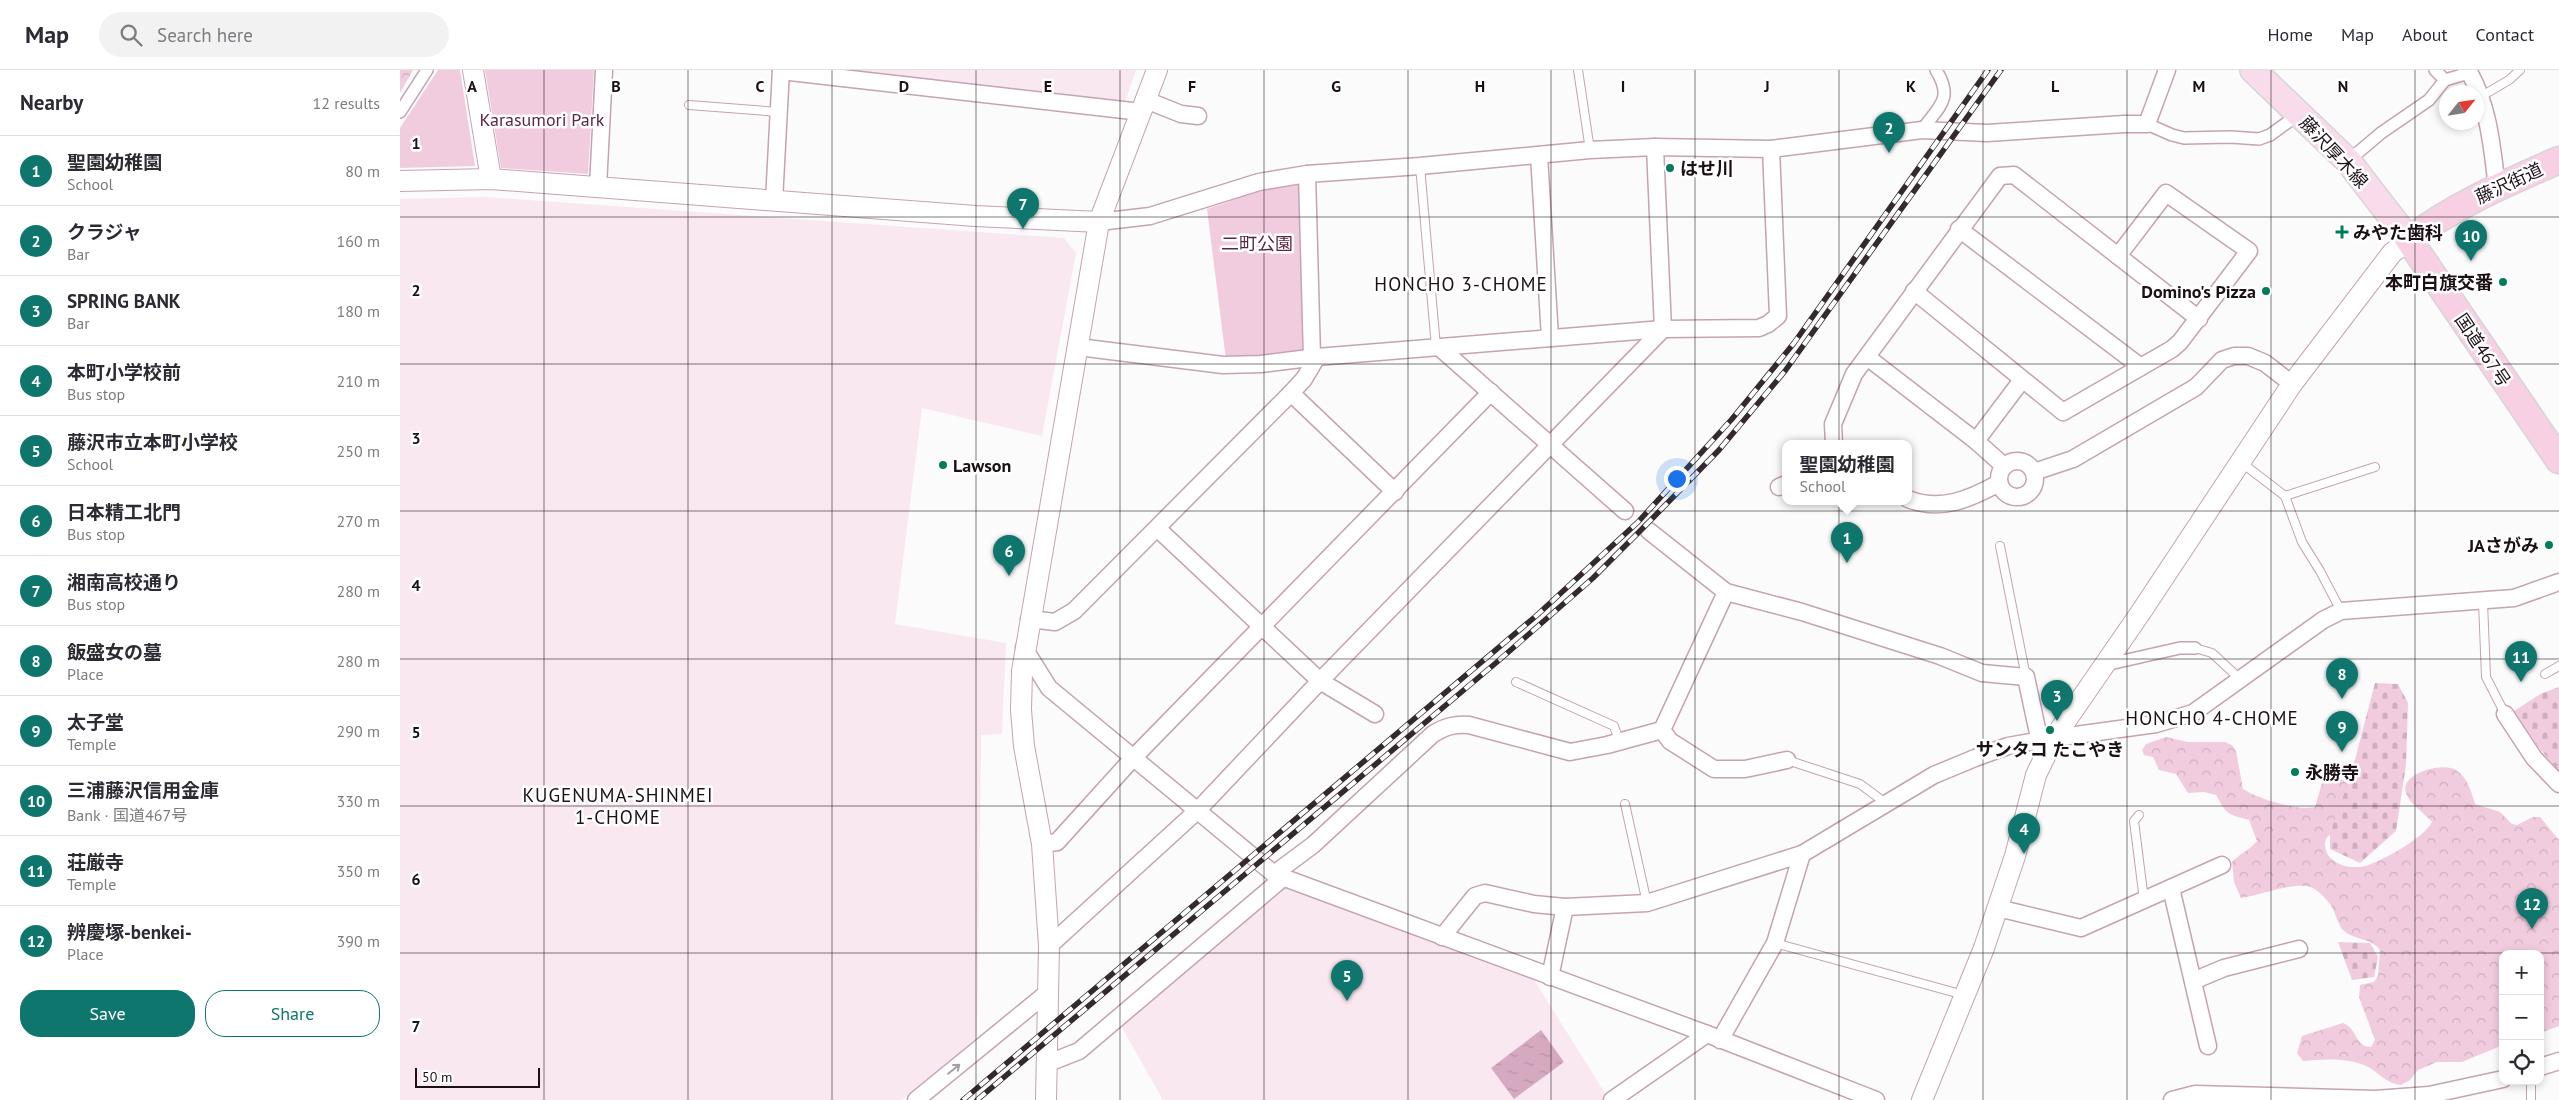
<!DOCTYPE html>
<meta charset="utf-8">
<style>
body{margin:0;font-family:"PT Sans","Noto Sans JP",sans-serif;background:#f2f2f3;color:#2b2b33}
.controls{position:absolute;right:15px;bottom:15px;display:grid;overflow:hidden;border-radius:10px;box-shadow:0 2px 8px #0003}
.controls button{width:45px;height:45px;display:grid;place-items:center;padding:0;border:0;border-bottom:1px solid #e1e1e2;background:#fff;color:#2b2b33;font:25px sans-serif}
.compass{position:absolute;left:2039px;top:15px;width:45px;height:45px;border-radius:50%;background:#fff;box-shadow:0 2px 8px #0003;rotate:60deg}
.scale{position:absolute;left:15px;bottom:12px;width:125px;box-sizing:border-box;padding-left:5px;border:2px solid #1c1016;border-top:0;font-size:14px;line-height:18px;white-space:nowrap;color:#1c1016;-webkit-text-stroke:4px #fff;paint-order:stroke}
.you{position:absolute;left:1276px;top:408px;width:18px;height:18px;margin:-12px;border:4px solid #fff;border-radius:50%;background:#1a73e8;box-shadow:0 0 0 8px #1a73e833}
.badge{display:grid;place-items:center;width:32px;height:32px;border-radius:50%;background:#0f766e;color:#fff;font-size:16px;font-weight:700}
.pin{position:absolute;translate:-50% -41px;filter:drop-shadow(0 1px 2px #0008)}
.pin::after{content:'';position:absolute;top:26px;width:18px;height:15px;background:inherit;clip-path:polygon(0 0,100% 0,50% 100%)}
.popup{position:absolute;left:1382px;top:370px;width:130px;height:65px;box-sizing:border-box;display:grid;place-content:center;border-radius:10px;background:#fff;filter:drop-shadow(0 1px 4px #0005);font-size:16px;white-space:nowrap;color:#7c7c81}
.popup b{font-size:19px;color:#2b2b33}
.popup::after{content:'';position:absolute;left:50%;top:100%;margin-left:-10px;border:10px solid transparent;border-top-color:#fff}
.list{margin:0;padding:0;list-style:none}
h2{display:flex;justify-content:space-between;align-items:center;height:65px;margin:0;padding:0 20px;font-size:21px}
h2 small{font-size:16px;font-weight:400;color:#7c7c81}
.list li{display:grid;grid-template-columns:32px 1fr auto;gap:15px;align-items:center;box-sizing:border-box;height:70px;padding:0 20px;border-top:1px solid #e1e1e2}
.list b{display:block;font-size:19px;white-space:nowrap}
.list p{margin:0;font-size:16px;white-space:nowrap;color:#7c7c81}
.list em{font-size:16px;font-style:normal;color:#7c7c81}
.actions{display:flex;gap:10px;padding:15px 20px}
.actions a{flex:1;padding:11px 0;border:1px solid #0f766e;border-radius:20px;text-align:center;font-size:18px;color:#0f766e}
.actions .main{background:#0f766e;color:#fff}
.icon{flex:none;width:28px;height:28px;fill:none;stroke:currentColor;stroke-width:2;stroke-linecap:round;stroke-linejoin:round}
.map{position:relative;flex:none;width:2159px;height:1030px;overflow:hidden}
header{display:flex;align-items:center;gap:30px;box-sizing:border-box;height:70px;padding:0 25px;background:#fff;border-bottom:1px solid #e1e1e2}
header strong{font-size:24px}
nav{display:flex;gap:28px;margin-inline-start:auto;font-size:18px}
.search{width:350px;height:45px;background:#f2f2f3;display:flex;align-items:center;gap:12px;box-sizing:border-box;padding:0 18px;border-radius:28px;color:#7c7c81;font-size:19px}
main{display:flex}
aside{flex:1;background:#fff}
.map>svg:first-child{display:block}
.built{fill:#fae8f1}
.forest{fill:url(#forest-crowns)}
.cemetery{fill:url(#cemetery-stones)}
.green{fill:#f1ccdf}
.water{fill:url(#water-ripples)}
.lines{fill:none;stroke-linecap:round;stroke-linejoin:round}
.service-casing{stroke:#c5a2b4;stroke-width:10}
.pedestrian-casing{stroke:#c5a2b4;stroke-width:14}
.minor-casing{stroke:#c5a2b4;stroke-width:19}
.tertiary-casing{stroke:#c5a2b4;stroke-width:22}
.primary-casing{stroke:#d6d4d5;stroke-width:28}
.trunk-casing{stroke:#d6d4d5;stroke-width:29}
.service{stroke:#fff;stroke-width:8}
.pedestrian{stroke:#fff;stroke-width:11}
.minor{stroke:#fff;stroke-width:16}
.tertiary{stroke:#fff;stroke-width:20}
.primary{stroke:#f9dceb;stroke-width:25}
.trunk{stroke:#f7d0e4;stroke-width:26}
.rail-casing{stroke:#34292e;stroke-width:5.5}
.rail{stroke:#fff;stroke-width:4;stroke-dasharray:11;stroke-linecap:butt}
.oneway{stroke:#a49fa2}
.grid{fill:none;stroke:#1c1016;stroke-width:1;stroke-opacity:0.55}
.poi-dot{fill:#017d5b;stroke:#fff;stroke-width:2}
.labels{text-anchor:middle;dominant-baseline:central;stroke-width:5;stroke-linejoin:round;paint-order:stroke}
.park-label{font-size:18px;fill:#5b2645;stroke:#fff}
.street-label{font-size:18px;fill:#1c1016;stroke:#fff}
.poi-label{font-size:18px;font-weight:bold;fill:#1c1016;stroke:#fff;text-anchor:start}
.neighbourhood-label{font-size:19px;letter-spacing:1px;fill:#1c1016;stroke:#fff}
.grid-label{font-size:16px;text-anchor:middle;font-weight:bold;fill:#1c1016;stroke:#fff;stroke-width:5;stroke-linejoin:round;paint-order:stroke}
</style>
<header>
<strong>Map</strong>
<div class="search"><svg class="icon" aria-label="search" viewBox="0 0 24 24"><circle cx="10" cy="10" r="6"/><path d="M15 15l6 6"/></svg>Search here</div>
<nav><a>Home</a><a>Map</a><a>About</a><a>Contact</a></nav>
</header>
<main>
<aside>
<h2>Nearby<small>12 results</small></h2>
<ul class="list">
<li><span class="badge">1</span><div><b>聖園幼稚園</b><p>School</p></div><em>80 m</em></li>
<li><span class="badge">2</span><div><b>クラジャ</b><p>Bar</p></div><em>160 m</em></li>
<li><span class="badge">3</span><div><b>SPRING BANK</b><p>Bar</p></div><em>180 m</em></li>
<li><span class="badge">4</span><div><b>本町小学校前</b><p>Bus stop</p></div><em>210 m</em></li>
<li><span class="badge">5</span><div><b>藤沢市立本町小学校</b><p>School</p></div><em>250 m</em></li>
<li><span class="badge">6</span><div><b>日本精工北門</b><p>Bus stop</p></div><em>270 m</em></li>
<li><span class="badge">7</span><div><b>湘南高校通り</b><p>Bus stop</p></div><em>280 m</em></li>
<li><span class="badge">8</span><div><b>飯盛女の墓</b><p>Place</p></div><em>280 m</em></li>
<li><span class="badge">9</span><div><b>太子堂</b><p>Temple</p></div><em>290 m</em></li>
<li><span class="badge">10</span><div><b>三浦藤沢信用金庫</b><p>Bank · 国道467号</p></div><em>330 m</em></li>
<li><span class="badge">11</span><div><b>荘厳寺</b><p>Temple</p></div><em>350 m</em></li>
<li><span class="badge">12</span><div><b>辨慶塚-benkei-</b><p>Place</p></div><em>390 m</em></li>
</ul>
<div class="actions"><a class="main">Save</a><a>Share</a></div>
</aside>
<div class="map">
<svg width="2159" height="1030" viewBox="0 0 2159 1030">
<defs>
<pattern id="forest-crowns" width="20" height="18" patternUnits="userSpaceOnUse" patternTransform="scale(1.25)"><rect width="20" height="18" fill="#f1ccdf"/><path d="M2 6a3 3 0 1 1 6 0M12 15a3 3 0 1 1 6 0" fill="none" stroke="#ceaebf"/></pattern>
<pattern id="cemetery-stones" width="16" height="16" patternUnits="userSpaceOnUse" patternTransform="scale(1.25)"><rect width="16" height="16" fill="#f1ccdf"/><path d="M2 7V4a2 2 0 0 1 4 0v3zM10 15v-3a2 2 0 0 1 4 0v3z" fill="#ceaebf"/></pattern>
<pattern id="water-ripples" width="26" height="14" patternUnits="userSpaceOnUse" patternTransform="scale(1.25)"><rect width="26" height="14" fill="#d5aac0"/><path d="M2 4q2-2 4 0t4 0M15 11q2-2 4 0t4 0" fill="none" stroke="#b691a4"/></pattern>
</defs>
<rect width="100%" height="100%" fill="#fbfbfb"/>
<g class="built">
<path d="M 391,0 L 736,0 L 725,32 L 718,36 Z"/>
<path d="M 86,127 L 664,168 L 676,183 L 642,366 L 522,338 L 495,554 L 606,573 L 602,664 L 581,665 L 577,967 L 502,1030 L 0,1030 L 0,129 Z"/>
<path d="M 881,817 L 1133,908 L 1208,1028 L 1204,1030 L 763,1030 L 720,954 Z"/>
</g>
<g class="forest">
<path d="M 0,0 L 13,0 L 0,23 Z"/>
<path d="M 1766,667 L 1788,672 L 1825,672 L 1832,675 L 1836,681 L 1843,719 C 1858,729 1898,741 1915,737 L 1922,713 L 1928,708 C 1941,707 1946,710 1952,722 C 1949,732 1947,743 1942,752 C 1938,761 1924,764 1925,776 C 1927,794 1950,800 1965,796 C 1981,792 2025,767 2032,752 C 2025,744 2009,733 2006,723 C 1999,703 2044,692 2056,700 C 2068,708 2071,721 2075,734 L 2100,742 L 2112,754 L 2117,755 L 2133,747 L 2140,747 L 2159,770 L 2159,956 L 2140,963 L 2140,884 L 2103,884 L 2103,975 L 2062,992 L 2037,992 L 2018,1000 L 2010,1010 L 2001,1015 C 1988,1014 1981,1005 1970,998 C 1952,987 1923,989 1903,991 L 1897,983 L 1902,966 L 1943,953 C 1957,958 1955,977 1971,977 L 1975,970 L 1959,927 L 1960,915 L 1974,912 L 1978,906 L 1980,880 C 1970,867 1956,871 1944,861 C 1937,854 1936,842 1930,834 C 1925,828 1920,822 1913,818 C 1896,810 1859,826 1841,828 L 1834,812 L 1832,792 C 1840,783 1850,780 1857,771 L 1849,750 C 1827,744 1827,745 1816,725 L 1804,722 L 1788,723 L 1776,704 L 1759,700 L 1753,687 L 1744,685 L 1742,680 L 1746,674 Z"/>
</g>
<g class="cemetery">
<path d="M 1975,613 L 1998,614 L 2008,633 L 2006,695 L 1996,761 L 1960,793 L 1930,779 L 1930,763 L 1951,705 Z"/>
<path d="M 2159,617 L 2159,701 L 2139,678 L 2114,641 L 2142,623 Z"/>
<path d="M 1938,872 L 1970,873 L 1978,887 L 1974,907 L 1952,910 Z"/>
</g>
<g class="green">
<path d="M 38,0 L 60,0 L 75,96 L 0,98 L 0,58 Z"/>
<path d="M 85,0 L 194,0 L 188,104 L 101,98 Z"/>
<path d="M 901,114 L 906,282 L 826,290 L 807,139 L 863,120 Z"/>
</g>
<path class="water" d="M 1141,960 L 1164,992 L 1114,1029 L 1091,998 Z"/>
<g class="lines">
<defs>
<g id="service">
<path d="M 1178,0 L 1190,80"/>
<path d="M 2080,27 L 2109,10 L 2120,0"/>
<path d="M 289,35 L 379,42"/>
<path d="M 1020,96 L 1036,277"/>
<path d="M 1842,393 L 1885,426 L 1902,472 L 1920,501 L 1941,541"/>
<path d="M 1885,426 L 1975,397"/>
<path d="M 1600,476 L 1626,607"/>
<path d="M 2083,532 L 2086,607 L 2105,644"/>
<path d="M 1795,578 L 1812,583 L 1840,609"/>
<path d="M 2145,604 L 2159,596"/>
<path d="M 1116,612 L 1214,656 L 1219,671"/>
<path d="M 1387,690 L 1460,714 L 1487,734"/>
<path d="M 1225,734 L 1247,833"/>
<path d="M 1739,745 L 1734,751 L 1744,830"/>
<path d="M 1375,873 L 1564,925"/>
<path d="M 2131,1030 L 2131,1011"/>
</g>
<g id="pedestrian">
<path d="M 2035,0 L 2045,10"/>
<path d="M 0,42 L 27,0"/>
<path d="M 1747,54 L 1772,65 L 1784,68 L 1831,67 L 1859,69 L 1870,65 L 1899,44"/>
<path d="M 1522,60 C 1539,36 1554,29 1536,0"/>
<path d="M 1948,91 L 1981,63 L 2029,30 L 2045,10 L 2069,3"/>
<path d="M 1705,595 L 1780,578 L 1795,578"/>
</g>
<g id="minor">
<path d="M 2068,0 C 2089,36 2092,77 2097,118"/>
<path d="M 381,1 L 741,42"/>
<path d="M 746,30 L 781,44 L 798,46"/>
<path d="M 1139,85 L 1150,268"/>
<path d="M 907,104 L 912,288"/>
<path d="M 198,117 L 204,0"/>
<path d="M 374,131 L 381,0"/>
<path d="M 699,152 L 750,146 L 859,112 L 907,104 L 1020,96 L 1190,80 L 1255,77 L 1371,79 L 1522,60 L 1587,63 L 1724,54 L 1747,54 L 1767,0"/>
<path d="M 1559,159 L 1741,297"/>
<path d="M 1514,221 L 1663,342 L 1772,279 L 1780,272 L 1849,181 L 1766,123 L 1718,186"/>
<path d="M 678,277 L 823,295 L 861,294 L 917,287 L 1263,259 L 1359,258 L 1368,254 L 1378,246 L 1371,79"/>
<path d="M 1039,277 L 1225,441"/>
<path d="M 1467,287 L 1576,371 L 1622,310"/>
<path d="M 891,323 L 995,422"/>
<path d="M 1576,371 L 1604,396"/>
<path d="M 1434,374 L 1433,354 L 1454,304 L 1600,106 L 1614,105 L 1799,249"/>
<circle cx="1617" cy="409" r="18"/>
<path d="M 1634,402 L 1673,389 L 1796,317 L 1822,290 L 1834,286 L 1848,286 L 1865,293 L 1892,314"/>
<path d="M 1379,417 L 1386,414"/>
<path d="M 1508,429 C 1541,442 1570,429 1599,413"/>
<path d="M 758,459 L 920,611 L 975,644"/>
<path d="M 1249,461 L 1326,522 L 1402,542 L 1540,586 L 1582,603 L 1626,607 L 1642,682"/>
<path d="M 1326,522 L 1262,660 L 1270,671 L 1314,699 L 1345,699 L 1387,690"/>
<path d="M 629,549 L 655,552 L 674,541 L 891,323 L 904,309 L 917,287"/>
<path d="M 624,578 L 649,618 L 874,804 L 1307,964 L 1476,1030"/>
<path d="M 2105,644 L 2134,688 L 2159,714"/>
<path d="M 642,774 L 657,772 L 734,687 L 1091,322"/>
<path d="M 874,804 L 913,775 L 1033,664 C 1046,656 1055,654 1069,655 L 1170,682 L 1207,675 L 1262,660"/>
<path d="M 1771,818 L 1808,976"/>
<path d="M 1598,838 L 1681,858 L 1822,795"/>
<path d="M 1042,867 L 1075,826 L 1085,823 L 1134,834 L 1165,837 L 1247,833 L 1402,784 L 1534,705 L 1575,688 L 1608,676 L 1654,668 L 1756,654 L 1793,643 L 1923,550 L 1941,541 L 2114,528 L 2159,512"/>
<path d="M 649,876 L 798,740 L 920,611 L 1263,259 L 1255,77"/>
<path d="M 1150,907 L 1165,837"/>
<path d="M 1793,911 L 1824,898 L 1899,879"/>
<path d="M 1320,970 L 1375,873 L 1402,784"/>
<path d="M 646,994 L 679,981 L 884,807"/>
<path d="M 2140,997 L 2159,991"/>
<path d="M 516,1030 L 647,923"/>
<path d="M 1212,1030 L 1307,964"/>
<path d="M 1772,1030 L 1795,1024 L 1975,1029 L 2029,1025 L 2103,1009"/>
</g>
<g id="tertiary">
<path d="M 73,0 L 91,109"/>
<path d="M 0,111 L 91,109 L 575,146 L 699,152"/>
<path d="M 646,1030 L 649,876 L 642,774 L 624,676 L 621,640 L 622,601 L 699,152 L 757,0"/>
<path d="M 1522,1030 L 1584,878 L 1615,786 L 1636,705 L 1654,668 L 1741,542 L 1892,314 L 1992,183 L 2009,170"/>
</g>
<path id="primary" d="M 1853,0 L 1948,91 L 2009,170"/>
<path id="trunk" d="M 2159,90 C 2107,113 2054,135 2009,170 L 2159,390"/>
</defs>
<use href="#service" class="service-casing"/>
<use href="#pedestrian" class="pedestrian-casing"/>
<use href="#minor" class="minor-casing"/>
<use href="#tertiary" class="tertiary-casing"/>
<use href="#primary" class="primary-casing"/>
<use href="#trunk" class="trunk-casing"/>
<use href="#service" class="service"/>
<use href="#pedestrian" class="pedestrian"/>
<use href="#minor" class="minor"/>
<use href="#tertiary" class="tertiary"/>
<use href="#primary" class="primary"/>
<use href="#trunk" class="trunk"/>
<defs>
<g id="rail">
<path d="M 563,1030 L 1136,546 L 1238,452 L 1332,349 L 1394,273 L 1588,0"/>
<path d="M 577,1030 L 1097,592 L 1193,508 L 1244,457 L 1319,380 L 1385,301 L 1601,0"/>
</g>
</defs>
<use href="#rail" class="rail-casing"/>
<use href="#rail" class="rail"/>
</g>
<defs><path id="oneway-shaft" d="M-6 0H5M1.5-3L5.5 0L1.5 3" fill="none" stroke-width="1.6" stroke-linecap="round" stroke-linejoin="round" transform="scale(1.25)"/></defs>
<use class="oneway" href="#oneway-shaft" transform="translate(554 999) rotate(-39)"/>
<path class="grid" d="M 144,0 L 144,1030M 288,0 L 288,1030M 432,0 L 432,1030M 576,0 L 576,1030M 720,0 L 720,1030M 864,0 L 864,1030M 1008,0 L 1008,1030M 1151,0 L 1151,1030M 1295,0 L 1295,1030M 1439,0 L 1439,1030M 1583,0 L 1583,1030M 1727,0 L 1727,1030M 1871,0 L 1871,1030M 2015,0 L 2015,1030M 0,147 L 2159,147M 0,294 L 2159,294M 0,441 L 2159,441M 0,589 L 2159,589M 0,736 L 2159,736M 0,883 L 2159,883"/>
<g class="poi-dot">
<circle cx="1270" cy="98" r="5"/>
<path d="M1939.5 154.5h5v5h5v5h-5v5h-5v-5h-5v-5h5z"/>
<circle cx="2103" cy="212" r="5"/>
<circle cx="1866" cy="221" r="5"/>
<circle cx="543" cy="395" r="5"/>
<circle cx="2149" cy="475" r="5"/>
<circle cx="1650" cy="660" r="5"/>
<circle cx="1895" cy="702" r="5"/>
</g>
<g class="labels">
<g class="park-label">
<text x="142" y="49">Karasumori Park</text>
<text x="857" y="173">二町公園</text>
</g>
<g class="street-label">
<text transform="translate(1934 82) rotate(47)">藤沢厚木線</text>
<text transform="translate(2109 113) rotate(-25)">藤沢街道</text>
<text transform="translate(2083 280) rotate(56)">国道467号</text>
</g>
<g class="poi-label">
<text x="1280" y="98">はせ川</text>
<text x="1953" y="162">みやた歯科</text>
<text x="2093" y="212" text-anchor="end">本町白旗交番</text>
<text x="1856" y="221" text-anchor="end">Domino's Pizza</text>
<text x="553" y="395">Lawson</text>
<text x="2139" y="475" text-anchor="end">JAさがみ</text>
<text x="1650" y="679" text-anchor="middle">サンタコ たこやき</text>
<text x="1905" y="702">永勝寺</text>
</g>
<g class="neighbourhood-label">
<text x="1061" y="214">HONCHO 3-CHOME</text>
<text x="1812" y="648">HONCHO 4-CHOME</text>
<text x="218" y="725">KUGENUMA-SHINMEI<tspan x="218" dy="22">1-CHOME</tspan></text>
</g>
</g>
<g class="grid-label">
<text x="72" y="22">A</text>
<text x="216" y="22">B</text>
<text x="360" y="22">C</text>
<text x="504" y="22">D</text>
<text x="648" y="22">E</text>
<text x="792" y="22">F</text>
<text x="936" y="22">G</text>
<text x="1080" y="22">H</text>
<text x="1223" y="22">I</text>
<text x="1367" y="22">J</text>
<text x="1511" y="22">K</text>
<text x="1655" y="22">L</text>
<text x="1799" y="22">M</text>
<text x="1943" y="22">N</text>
<text x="16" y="79">1</text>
<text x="16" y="226">2</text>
<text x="16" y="374">3</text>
<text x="16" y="521">4</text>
<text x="16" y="668">5</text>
<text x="16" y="815">6</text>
<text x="16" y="962">7</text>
</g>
</svg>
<div class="controls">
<button>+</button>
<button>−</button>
<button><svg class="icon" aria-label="locate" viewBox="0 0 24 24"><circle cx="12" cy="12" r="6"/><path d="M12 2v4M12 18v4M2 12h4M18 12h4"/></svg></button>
</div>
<svg class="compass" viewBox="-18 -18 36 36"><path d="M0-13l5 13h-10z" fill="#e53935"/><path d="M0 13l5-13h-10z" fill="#7c7c81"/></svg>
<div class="scale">50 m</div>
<div class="you"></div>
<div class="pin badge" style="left:1447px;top:493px">1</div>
<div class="popup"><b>聖園幼稚園</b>School</div>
<div class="pin badge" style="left:1489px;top:83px">2</div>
<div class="pin badge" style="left:1657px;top:651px">3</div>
<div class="pin badge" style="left:1624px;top:784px">4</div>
<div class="pin badge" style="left:947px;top:931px">5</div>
<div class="pin badge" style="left:609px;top:506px">6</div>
<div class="pin badge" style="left:623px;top:159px">7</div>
<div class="pin badge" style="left:1942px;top:629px">8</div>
<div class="pin badge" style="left:1942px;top:682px">9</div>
<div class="pin badge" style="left:2071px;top:191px">10</div>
<div class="pin badge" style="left:2121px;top:612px">11</div>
<div class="pin badge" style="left:2132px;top:859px">12</div>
</div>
</main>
